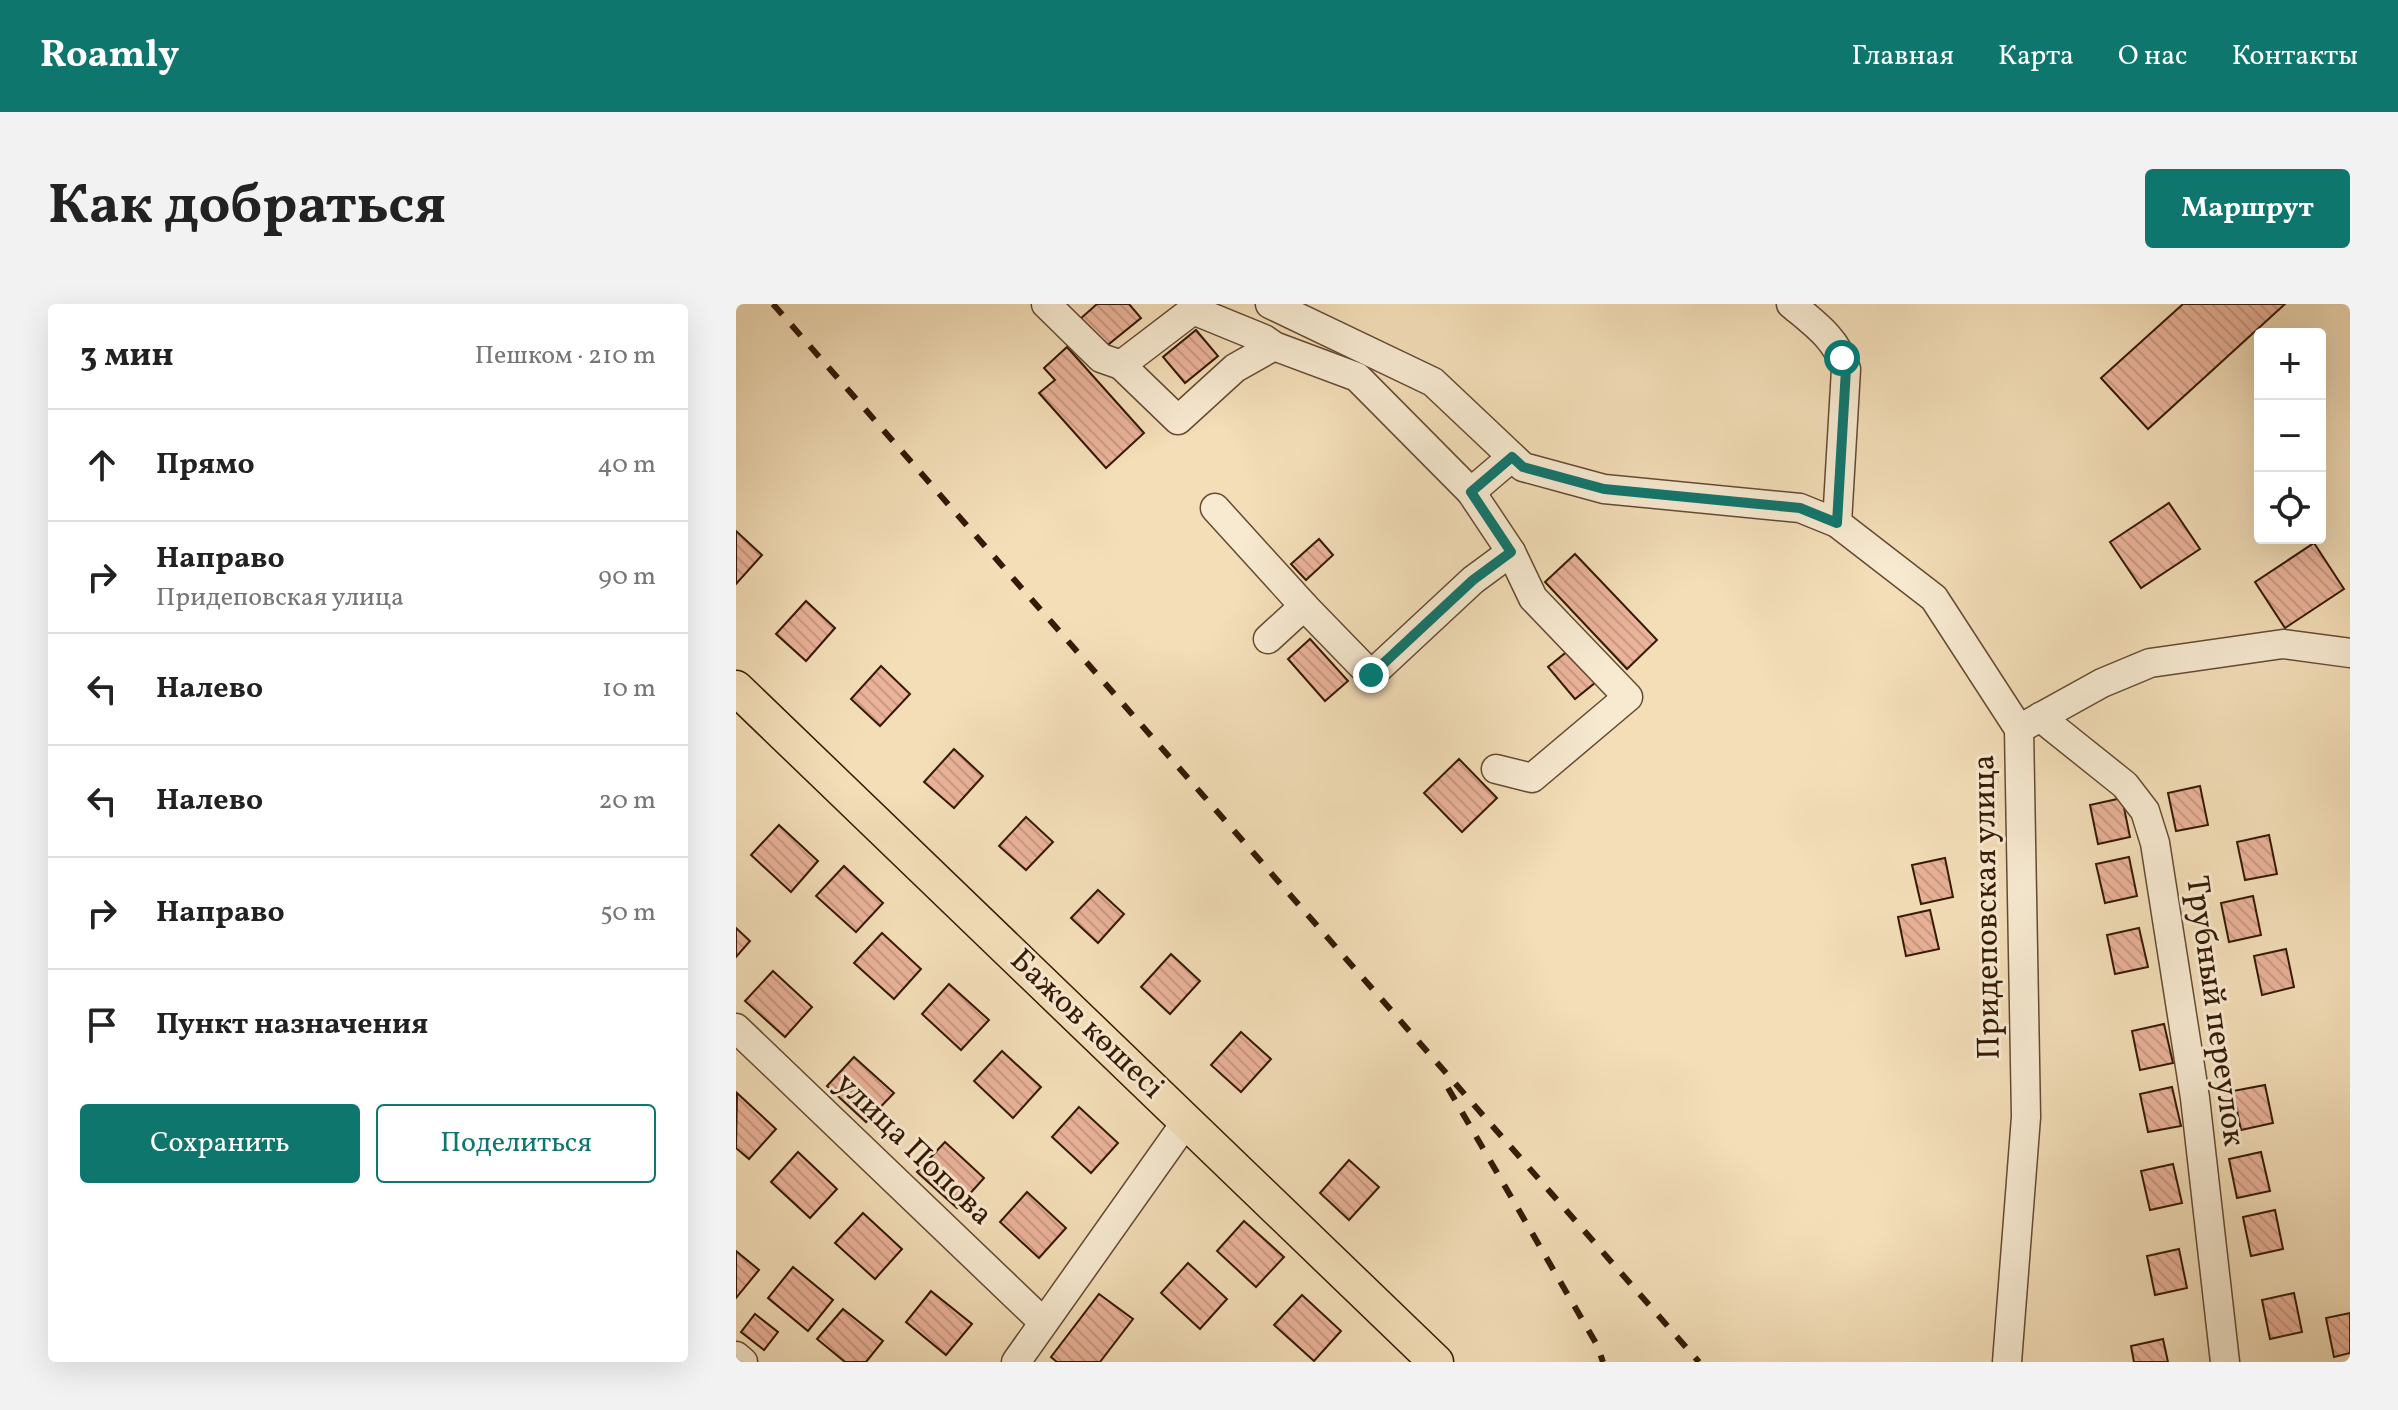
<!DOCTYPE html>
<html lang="ru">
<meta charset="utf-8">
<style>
body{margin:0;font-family:Vollkorn,serif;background:#f2f2f2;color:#222}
.controls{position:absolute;right:24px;top:24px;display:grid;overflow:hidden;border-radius:8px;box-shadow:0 8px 32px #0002}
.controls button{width:72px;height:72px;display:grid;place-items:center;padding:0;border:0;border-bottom:2px solid #e0e0e0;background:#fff;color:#222;font:40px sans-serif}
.stop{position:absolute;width:24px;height:24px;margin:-18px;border:6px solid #0f766e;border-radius:50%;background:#fff}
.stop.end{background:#0f766e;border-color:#fff;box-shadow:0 2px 8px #0008}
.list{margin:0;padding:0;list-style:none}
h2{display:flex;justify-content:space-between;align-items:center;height:104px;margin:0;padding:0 32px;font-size:34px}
h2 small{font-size:26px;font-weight:400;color:#767676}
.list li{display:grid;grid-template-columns:52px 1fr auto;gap:24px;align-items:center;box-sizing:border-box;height:112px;padding:0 32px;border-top:2px solid #e0e0e0}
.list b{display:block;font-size:30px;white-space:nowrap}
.list p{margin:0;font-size:26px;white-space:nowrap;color:#767676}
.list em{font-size:26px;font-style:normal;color:#767676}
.actions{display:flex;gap:16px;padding:24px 32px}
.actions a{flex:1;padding:18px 0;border:2px solid #0f766e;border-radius:8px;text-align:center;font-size:28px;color:#0f766e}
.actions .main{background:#0f766e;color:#fff}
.icon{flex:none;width:44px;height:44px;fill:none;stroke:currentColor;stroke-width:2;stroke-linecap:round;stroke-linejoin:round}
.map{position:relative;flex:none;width:1614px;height:1058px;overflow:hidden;border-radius:8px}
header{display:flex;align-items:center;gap:48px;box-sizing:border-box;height:112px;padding:0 40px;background:#0f766e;color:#fff}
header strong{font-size:38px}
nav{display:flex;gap:44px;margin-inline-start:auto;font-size:28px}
.intro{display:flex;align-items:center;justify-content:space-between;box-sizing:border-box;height:192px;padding:0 48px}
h1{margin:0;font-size:56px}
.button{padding:20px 36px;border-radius:8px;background:#0f766e;color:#fff;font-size:28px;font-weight:700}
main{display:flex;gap:48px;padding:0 48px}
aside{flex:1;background:#fff;border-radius:8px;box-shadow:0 8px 32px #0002}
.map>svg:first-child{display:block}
.building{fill:url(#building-back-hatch);stroke:#351905;stroke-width:2}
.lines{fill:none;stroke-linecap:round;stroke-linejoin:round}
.minor-casing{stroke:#644a32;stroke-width:31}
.major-casing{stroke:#351905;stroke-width:37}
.minor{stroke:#f7ead1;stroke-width:28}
.major{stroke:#f3deb8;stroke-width:34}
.rail{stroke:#351905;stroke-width:6;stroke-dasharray:14 14;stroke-linecap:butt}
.route{stroke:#0f766e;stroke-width:10}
.labels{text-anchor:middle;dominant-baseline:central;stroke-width:6;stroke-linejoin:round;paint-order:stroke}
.street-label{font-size:32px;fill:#351905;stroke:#f7ead1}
</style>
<header>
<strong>Roamly</strong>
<nav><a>Главная</a><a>Карта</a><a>О нас</a><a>Контакты</a></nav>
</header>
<div class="intro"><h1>Как добраться</h1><a class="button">Маршрут</a></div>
<main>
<aside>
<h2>3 мин<small>Пешком · 210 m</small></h2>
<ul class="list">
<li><svg class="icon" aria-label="ahead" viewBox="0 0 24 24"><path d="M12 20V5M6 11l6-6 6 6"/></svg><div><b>Прямо</b></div><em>40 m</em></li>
<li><svg class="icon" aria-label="right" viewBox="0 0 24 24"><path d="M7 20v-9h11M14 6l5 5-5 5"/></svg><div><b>Направо</b><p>Придеповская улица</p></div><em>90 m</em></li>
<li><svg class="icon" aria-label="left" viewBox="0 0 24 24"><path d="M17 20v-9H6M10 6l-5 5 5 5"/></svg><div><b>Налево</b></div><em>10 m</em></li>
<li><svg class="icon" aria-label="left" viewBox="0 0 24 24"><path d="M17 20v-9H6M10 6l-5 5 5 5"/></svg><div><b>Налево</b></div><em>20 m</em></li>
<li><svg class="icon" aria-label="right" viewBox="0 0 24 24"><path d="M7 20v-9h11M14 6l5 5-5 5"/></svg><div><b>Направо</b></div><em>50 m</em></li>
<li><svg class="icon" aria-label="arrive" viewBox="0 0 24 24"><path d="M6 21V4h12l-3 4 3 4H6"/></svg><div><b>Пункт назначения</b></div></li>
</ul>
<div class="actions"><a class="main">Сохранить</a><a>Поделиться</a></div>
</aside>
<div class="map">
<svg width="1614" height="1058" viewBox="0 0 1614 1058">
<defs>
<pattern id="building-back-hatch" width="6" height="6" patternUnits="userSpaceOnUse" patternTransform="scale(2)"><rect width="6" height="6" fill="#eab39a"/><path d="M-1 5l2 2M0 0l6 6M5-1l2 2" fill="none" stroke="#c99983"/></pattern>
</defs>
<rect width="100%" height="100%" fill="#f3deb8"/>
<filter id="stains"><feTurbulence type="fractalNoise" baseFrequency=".0025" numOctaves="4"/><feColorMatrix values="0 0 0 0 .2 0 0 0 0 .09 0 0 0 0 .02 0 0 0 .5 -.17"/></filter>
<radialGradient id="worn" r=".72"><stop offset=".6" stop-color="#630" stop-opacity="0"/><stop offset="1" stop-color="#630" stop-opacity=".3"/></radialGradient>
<g class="building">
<path d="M 361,0 L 393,0 L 405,14 L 368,44 L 344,15 Z"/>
<path d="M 1447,0 L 1549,0 L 1412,125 L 1365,74 Z"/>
<path d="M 460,26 L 482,52 L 449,79 L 427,53 Z"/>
<path d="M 331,43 L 408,129 L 370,164 L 303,89 L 319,76 L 308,64 Z"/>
<path d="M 1433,199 L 1464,245 L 1405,284 L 1374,238 Z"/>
<path d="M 0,227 L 26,251 L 0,280 Z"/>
<path d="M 583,235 L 597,251 L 570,276 L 555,260 Z"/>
<path d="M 1578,239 L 1608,285 L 1549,324 L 1519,278 Z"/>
<path d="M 839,250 L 921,336 L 891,365 L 809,278 Z"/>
<path d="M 70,297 L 99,324 L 70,357 L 40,330 Z"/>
<path d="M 574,335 L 612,377 L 589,397 L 552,355 Z"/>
<path d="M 833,346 L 860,378 L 839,395 L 812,363 Z"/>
<path d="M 145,362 L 174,390 L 144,422 L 115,395 Z"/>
<path d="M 218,445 L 247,472 L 218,504 L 188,478 Z"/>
<path d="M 723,455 L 761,494 L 726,528 L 688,489 Z"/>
<path d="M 1464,482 L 1472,521 L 1440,527 L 1432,489 Z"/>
<path d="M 1386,494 L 1394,533 L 1362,540 L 1354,501 Z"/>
<path d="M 290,513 L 317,538 L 290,566 L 263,542 Z"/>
<path d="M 43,521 L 82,557 L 55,588 L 15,551 Z"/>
<path d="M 1533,531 L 1541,570 L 1509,576 L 1501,538 Z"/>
<path d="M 1393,553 L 1401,592 L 1369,599 L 1360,560 Z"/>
<path d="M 1209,554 L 1217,593 L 1185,600 L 1176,561 Z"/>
<path d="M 108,562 L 147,599 L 120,628 L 80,592 Z"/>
<path d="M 362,586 L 388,610 L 362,639 L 335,614 Z"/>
<path d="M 1517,592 L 1525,631 L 1493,638 L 1485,599 Z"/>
<path d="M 1194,606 L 1203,645 L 1170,652 L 1162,613 Z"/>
<path d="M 0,624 L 14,637 L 0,653 Z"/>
<path d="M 1403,624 L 1412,663 L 1379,670 L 1371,631 Z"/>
<path d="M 146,629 L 185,665 L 158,695 L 118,659 Z"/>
<path d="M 1550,645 L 1558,683 L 1526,691 L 1518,652 Z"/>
<path d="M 435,650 L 464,677 L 434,710 L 405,683 Z"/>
<path d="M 37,667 L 76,703 L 49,733 L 9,697 Z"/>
<path d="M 213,680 L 253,716 L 225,746 L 186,710 Z"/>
<path d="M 1428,720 L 1437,759 L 1404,766 L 1396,727 Z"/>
<path d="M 505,728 L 535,755 L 505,788 L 475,761 Z"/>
<path d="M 266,747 L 305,783 L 277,814 L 238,777 Z"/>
<path d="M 118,753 L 158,789 L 130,818 L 91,782 Z"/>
<path d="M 1529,781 L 1537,819 L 1505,826 L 1497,787 Z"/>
<path d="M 1436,783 L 1445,822 L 1412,828 L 1404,790 Z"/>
<path d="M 1,789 L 40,825 L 13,855 L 0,844 Z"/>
<path d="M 343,803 L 382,839 L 355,869 L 316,833 Z"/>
<path d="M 209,838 L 248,874 L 221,904 L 181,868 Z"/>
<path d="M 62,848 L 101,885 L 74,914 L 35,878 Z"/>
<path d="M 1525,848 L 1534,887 L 1501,894 L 1493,855 Z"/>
<path d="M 613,856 L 643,883 L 613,916 L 584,889 Z"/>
<path d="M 1437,860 L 1446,899 L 1414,906 L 1405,867 Z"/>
<path d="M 291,888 L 330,924 L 303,954 L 264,918 Z"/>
<path d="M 1539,906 L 1547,945 L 1515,952 L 1507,913 Z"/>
<path d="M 127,909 L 166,945 L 139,975 L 99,939 Z"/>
<path d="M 508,917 L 548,953 L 520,983 L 481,947 Z"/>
<path d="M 1443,945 L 1451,984 L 1419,991 L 1411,952 Z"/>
<path d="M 0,947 L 23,966 L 0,994 Z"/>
<path d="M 452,959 L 491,995 L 464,1025 L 425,989 Z"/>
<path d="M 57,963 L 97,996 L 72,1027 L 32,994 Z"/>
<path d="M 195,987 L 236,1020 L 210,1051 L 170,1018 Z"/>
<path d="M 1558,989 L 1566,1028 L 1534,1035 L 1526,996 Z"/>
<path d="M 363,990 L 397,1015 L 364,1058 L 321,1058 L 315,1053 Z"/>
<path d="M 566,991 L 605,1027 L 578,1057 L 538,1021 Z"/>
<path d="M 107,1005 L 147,1037 L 130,1058 L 109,1058 L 81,1035 Z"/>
<path d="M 1614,1009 L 1614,1049 L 1598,1053 L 1590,1014 Z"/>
<path d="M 19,1010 L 42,1028 L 28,1046 L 5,1028 Z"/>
<path d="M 1427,1035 L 1432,1058 L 1398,1058 L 1395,1042 Z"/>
</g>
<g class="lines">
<defs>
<g id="minor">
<path d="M 310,0 L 365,54 L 385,61"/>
<path d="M 534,0 L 697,78 L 787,163 L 868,185 L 1064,204 L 1101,219 L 1198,294 L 1283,425 L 1290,813 L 1271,1058"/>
<path d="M 1055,0 C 1079,20 1100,34 1110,65 L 1101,219"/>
<path d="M 538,42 L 528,35 L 457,6 L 385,61 L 442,116 L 499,64 L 538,42 L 621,73 L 735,188"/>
<path d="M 479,204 L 568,302"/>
<path d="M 532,335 L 568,302 L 635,371 L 737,276 L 775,248"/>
<path d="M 1304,413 L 1389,481 L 1409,507 L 1419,539 L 1459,794 L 1489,1058"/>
<path d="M 1292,420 L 1366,379 L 1414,359 L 1547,340 L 1614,349"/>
<path d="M 760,465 L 796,474 L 892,393 L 797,294 L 775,248 L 735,188 L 776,153"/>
<path d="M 0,724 L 307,1018"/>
<path d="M 0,1052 L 7,1058"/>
<path d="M 280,1058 L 450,818"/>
</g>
<path id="major" d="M 0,384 L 700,1058"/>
</defs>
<use href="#minor" class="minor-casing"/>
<use href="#major" class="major-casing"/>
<use href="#minor" class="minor"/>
<use href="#major" class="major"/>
<g class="rail">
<path d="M 37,0 L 963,1058"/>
<path d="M 712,784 L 861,1041 L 867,1058"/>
</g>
</g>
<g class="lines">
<path class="route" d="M 635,371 L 737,276 L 775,248 L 735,188 L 776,153 L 787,163 L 868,185 L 1064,204 L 1101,219 L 1110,65 L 1106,54"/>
</g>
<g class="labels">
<g class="street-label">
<text transform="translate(1252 603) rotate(-91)">Придеповская улица</text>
<text transform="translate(1478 707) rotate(82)">Трубный переулок</text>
<text transform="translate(350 721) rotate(44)">Бажов көшесі</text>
<text transform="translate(177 846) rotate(44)">улица Попова</text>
</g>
</g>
<rect width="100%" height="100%" filter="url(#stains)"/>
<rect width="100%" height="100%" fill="url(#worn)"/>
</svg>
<div class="controls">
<button>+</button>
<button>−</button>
<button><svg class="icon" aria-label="locate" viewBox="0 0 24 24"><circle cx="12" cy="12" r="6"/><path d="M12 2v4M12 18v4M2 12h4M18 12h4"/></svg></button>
</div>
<div class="stop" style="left:1106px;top:54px"></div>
<div class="stop end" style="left:635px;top:371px"></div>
</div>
</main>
